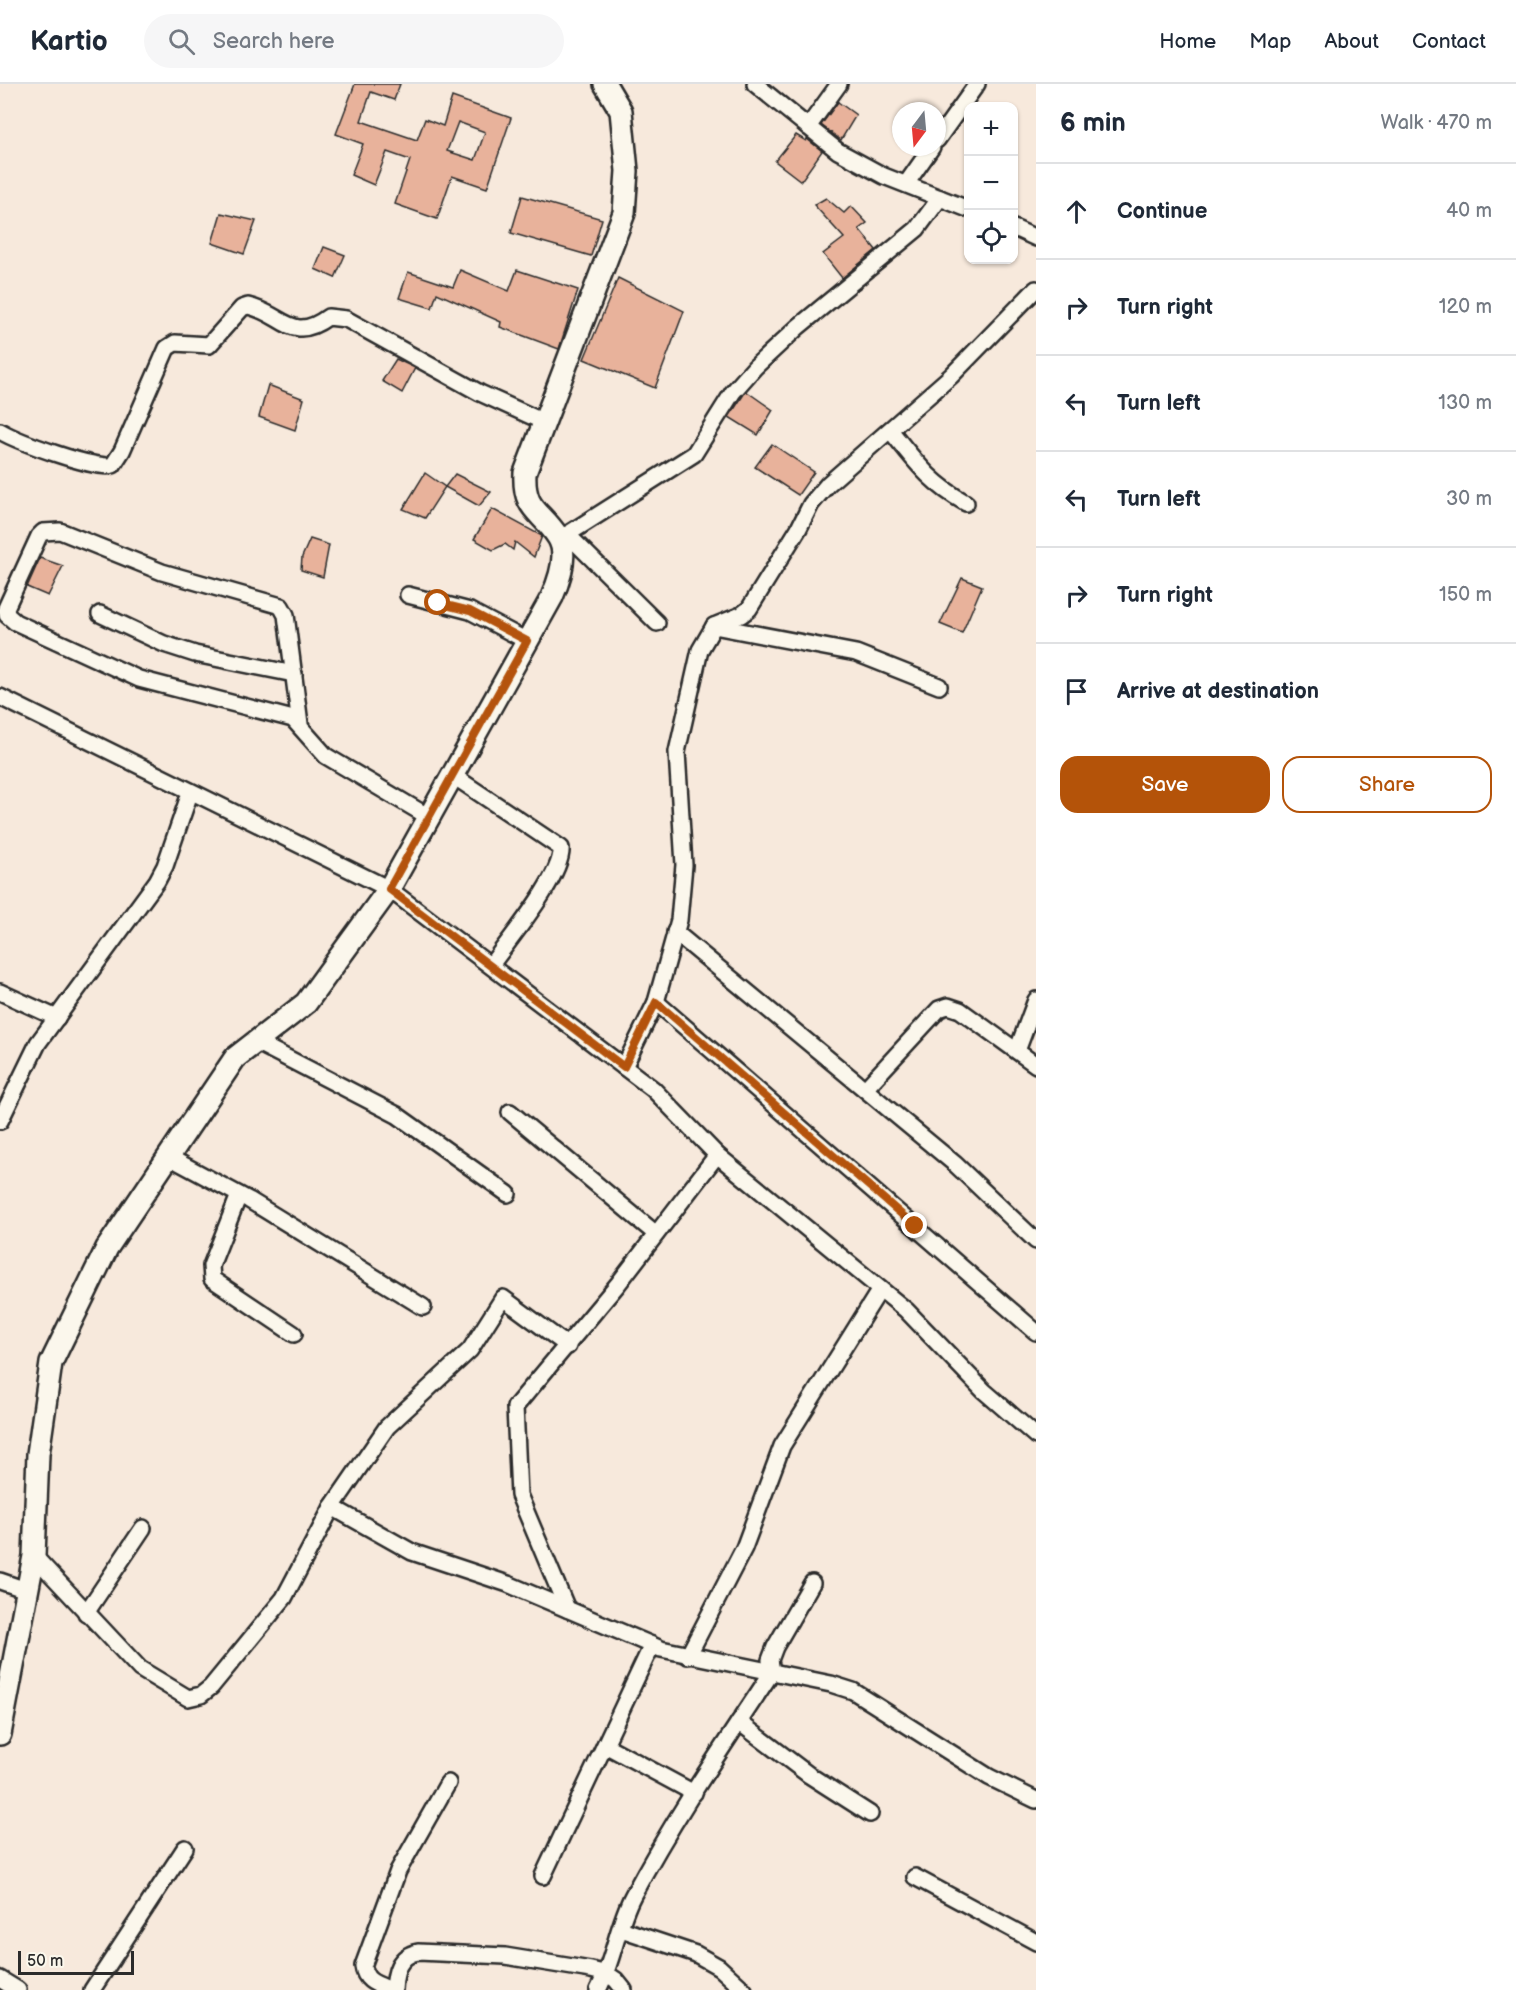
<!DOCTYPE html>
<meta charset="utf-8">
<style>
body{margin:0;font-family:"Balsamiq Sans",sans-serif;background:#f6f6f7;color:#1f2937}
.controls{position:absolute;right:18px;top:18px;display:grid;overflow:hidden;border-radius:12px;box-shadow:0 2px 4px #0004}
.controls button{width:54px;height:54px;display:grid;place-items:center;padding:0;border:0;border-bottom:2px solid #e0e1e3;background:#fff;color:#1f2937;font:30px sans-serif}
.compass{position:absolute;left:892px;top:18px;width:54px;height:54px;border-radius:50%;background:#fff;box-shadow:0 2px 4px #0004;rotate:196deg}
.scale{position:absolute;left:18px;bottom:15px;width:116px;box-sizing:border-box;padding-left:6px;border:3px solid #2b2b2b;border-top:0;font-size:16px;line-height:21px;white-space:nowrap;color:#2b2b2b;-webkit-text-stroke:4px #fbf7ec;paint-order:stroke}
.stop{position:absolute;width:18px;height:18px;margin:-14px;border:4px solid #b45309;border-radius:50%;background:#fff}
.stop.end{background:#b45309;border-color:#fff;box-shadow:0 2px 6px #0008}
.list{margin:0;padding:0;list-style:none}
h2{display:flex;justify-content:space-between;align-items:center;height:78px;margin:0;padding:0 24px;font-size:26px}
h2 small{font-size:20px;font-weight:400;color:#747a83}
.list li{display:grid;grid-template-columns:39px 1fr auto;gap:18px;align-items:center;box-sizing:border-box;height:96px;padding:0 24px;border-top:2px solid #e0e1e3}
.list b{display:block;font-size:22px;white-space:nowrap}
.list em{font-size:20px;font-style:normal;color:#747a83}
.actions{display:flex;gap:12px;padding:18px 24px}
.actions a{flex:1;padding:14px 0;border:2px solid #b45309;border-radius:18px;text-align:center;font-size:21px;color:#b45309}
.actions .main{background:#b45309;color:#fff}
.icon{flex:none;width:33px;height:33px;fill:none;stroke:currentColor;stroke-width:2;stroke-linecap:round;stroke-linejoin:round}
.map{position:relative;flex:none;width:1036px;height:1906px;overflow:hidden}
header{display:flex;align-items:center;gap:36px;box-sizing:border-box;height:84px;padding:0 30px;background:#fff;border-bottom:2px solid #e0e1e3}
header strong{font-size:28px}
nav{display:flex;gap:33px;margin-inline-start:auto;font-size:21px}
.search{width:420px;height:54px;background:#f6f6f7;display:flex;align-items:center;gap:15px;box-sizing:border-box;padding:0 21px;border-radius:33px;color:#747a83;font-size:22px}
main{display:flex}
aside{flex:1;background:#fff}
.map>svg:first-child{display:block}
.building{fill:#e8b29b;stroke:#2b2b2b;stroke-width:1.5;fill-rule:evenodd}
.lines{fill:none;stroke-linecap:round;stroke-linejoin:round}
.street-casing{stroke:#2b2b2b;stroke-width:20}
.secondary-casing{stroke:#2b2b2b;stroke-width:26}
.street{stroke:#fbf7ec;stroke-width:15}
.secondary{stroke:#fbf7ec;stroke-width:21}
.route{stroke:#b45309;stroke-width:8}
</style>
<header>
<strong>Kartio</strong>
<div class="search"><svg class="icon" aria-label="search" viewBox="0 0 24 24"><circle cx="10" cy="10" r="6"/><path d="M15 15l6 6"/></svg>Search here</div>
<nav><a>Home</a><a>Map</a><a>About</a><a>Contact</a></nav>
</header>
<main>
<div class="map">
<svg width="1036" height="1906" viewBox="0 0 1036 1906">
<rect width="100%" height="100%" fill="#f7e9dc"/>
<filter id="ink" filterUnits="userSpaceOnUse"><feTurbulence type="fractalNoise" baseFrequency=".0167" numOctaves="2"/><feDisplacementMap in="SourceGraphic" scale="12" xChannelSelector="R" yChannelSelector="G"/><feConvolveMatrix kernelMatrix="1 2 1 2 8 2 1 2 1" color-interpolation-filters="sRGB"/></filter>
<g filter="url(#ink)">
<g class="building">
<path d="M 355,0 L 400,0 L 394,16 L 371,8 L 361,37 L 417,56 L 425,35 L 443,42 L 452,13 L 511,34 L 487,104 L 452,92 L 437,135 L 395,120 L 410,76 L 387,68 L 374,101 L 351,91 L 363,60 L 336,50 ZM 458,38 L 485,48 L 475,76 L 447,67 Z"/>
<path d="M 838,18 L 856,31 L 841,56 L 821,41 Z"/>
<path d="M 796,51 L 806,57 L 807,55 L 822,67 L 801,97 L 775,77 Z"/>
<path d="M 522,112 L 602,135 L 591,172 L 511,149 Z"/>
<path d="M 826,114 L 844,129 L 851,122 L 867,139 L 859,145 L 876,166 L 842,194 L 823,170 L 844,154 L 814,121 Z"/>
<path d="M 221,129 L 256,137 L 244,170 L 212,159 Z"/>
<path d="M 324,163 L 345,171 L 335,194 L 315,185 Z"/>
<path d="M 460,186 L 509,207 L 517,186 L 578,206 L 559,265 L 500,243 L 501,238 L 437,209 L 432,224 L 399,214 L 408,188 L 453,203 Z"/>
<path d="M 618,194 L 684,227 L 655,304 L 584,275 Z"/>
<path d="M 396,275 L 415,284 L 402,309 L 382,297 Z"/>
<path d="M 268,301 L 304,315 L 295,346 L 259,333 Z"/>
<path d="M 746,307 L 773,326 L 758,351 L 729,333 Z"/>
<path d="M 772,360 L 814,388 L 798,411 L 755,383 Z"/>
<path d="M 425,389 L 445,403 L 425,434 L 403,425 Z"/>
<path d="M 455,390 L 491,408 L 479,422 L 445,403 Z"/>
<path d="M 492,425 L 542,452 L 534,473 L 515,458 L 513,466 L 505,460 L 493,466 L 474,455 Z"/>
<path d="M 310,455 L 329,461 L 323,493 L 301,486 L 302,473 Z"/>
<path d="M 40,474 L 63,482 L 48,512 L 27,503 Z"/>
<path d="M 962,494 L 982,502 L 962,549 L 940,540 Z"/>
</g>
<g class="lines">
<defs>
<g id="street">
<path d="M 755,0 L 838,67 L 884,92 L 968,125"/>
<path d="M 808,43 L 839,0"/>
<path d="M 937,56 L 977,0"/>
<path d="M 906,100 L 932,63"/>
<path d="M 1014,144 L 1036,154"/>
<path d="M 890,346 C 916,378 929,398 966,419"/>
<path d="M 0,347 C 17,357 97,387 113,381 L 122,367 L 167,264 L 175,259 L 209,261 L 242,224 L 248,222 C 284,230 291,260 328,233 L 346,235 L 480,309 L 544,338"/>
<path d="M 567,450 L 657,539"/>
<path d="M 560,455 L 694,370 L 733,308 L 755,283 L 798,243 L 917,145 L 940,114"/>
<path d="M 408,511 L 470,527 L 527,557"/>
<path d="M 100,530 L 164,560 L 195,570 L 294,590"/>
<path d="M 714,542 L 856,569 L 939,602"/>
<path d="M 0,613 L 389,805 L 653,1005 L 717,1071 L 906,1226 L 984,1307 L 1036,1352"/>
<path d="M 300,640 L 286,531 L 281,522 L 162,488 L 60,447 L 43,448 L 39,452 L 6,524 L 7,531 L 15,538 L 139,595 L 293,635 L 326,672 L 429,733"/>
<path d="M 452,691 L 561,764 C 564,790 508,857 491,881"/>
<path d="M 675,848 L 955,1080 L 1036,1157"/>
<path d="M 0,908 L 57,934"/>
<path d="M 656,918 L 1036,1248"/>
<path d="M 256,958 L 397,1031 L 508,1110"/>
<path d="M 1017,967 L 1036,916"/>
<path d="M 624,983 L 656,918 L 679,836 L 684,781 L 677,668 L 700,566 L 714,542 L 741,531 L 749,525 L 799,444 L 811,420 L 828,400 L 951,292 L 1036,205"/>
<path d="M 865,1005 L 939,925 L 948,922 L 960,926 L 1036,981"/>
<path d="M 510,1028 L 656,1150"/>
<path d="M 0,1037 L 38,959 L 157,797 L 165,782 L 190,709"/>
<path d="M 169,1073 L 249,1116 L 423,1223"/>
<path d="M 239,1111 L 211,1182 L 212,1195 L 294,1250"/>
<path d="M 332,1423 L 412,1468 L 508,1500 L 661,1565 L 831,1600 L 853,1607 L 989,1693 L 1036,1716"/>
<path d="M 34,1472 L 140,1585 L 188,1614 L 201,1611 L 211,1603 L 284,1514 L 332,1423 L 387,1343 L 470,1266 L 503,1214 L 568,1262"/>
<path d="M 0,1497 L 29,1507"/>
<path d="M 567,1525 L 519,1411 L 515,1323 L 618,1200 L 717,1071"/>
<path d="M 86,1529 L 143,1444"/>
<path d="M 688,1572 L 744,1464 L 782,1362 L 879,1207"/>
<path d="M 739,1638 L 809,1691 L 870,1730"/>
<path d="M 605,1661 L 694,1709"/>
<path d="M 543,1792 L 652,1561"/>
<path d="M 915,1793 L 1036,1858"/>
<path d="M 621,1845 L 696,1870 L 719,1883 L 744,1906"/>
<path d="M 0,1895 L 18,1906"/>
<path d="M 92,1906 L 185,1764"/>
<path d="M 391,1906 C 377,1900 365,1898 363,1882 L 398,1787 L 448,1699"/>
<path d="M 394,1906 C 395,1888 398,1872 418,1868 L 505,1872 L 591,1886 L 607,1890 L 616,1896 L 624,1906"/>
<path d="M 598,1906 C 614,1876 617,1841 633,1811 C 674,1734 724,1661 772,1588 L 770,1576 L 775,1563 L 812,1499"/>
</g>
<path id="secondary" d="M 0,1650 L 34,1472 L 38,1370 L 51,1279 L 107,1164 L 235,974 L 306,919 L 389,805 L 552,513 C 559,497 569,470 558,453 C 541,426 523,427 525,389 L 624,129 L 627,87 L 621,27 L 605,0"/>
</defs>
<use href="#street" class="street-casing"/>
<use href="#secondary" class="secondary-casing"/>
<use href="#street" class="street"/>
<use href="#secondary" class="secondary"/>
</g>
</g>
<g class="lines" filter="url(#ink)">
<path class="route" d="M 438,519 L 470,527 L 527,557 L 389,805 L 624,983 L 656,918 L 915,1142"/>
</g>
</svg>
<div class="controls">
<button>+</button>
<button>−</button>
<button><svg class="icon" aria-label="locate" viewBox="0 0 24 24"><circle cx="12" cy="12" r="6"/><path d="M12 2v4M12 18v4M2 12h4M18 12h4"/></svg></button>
</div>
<svg class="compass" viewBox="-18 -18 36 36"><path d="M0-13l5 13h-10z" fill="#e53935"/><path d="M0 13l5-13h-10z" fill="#747a83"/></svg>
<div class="scale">50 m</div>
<div class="stop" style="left:438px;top:519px"></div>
<div class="stop end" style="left:915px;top:1142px"></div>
</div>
<aside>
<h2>6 min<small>Walk · 470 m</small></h2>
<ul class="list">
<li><svg class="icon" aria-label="ahead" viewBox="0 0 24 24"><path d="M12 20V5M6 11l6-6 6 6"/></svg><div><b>Continue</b></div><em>40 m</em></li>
<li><svg class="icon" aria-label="right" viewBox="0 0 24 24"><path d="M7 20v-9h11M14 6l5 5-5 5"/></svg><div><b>Turn right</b></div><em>120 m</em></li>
<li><svg class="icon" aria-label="left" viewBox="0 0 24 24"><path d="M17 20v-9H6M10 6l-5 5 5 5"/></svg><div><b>Turn left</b></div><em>130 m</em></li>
<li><svg class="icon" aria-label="left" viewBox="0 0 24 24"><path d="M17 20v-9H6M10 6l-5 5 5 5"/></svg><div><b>Turn left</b></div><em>30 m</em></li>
<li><svg class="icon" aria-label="right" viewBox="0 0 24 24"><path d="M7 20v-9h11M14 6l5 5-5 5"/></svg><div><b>Turn right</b></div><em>150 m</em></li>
<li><svg class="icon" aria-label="arrive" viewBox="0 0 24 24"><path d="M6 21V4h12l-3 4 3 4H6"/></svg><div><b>Arrive at destination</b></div></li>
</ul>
<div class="actions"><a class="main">Save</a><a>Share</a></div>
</aside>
</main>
